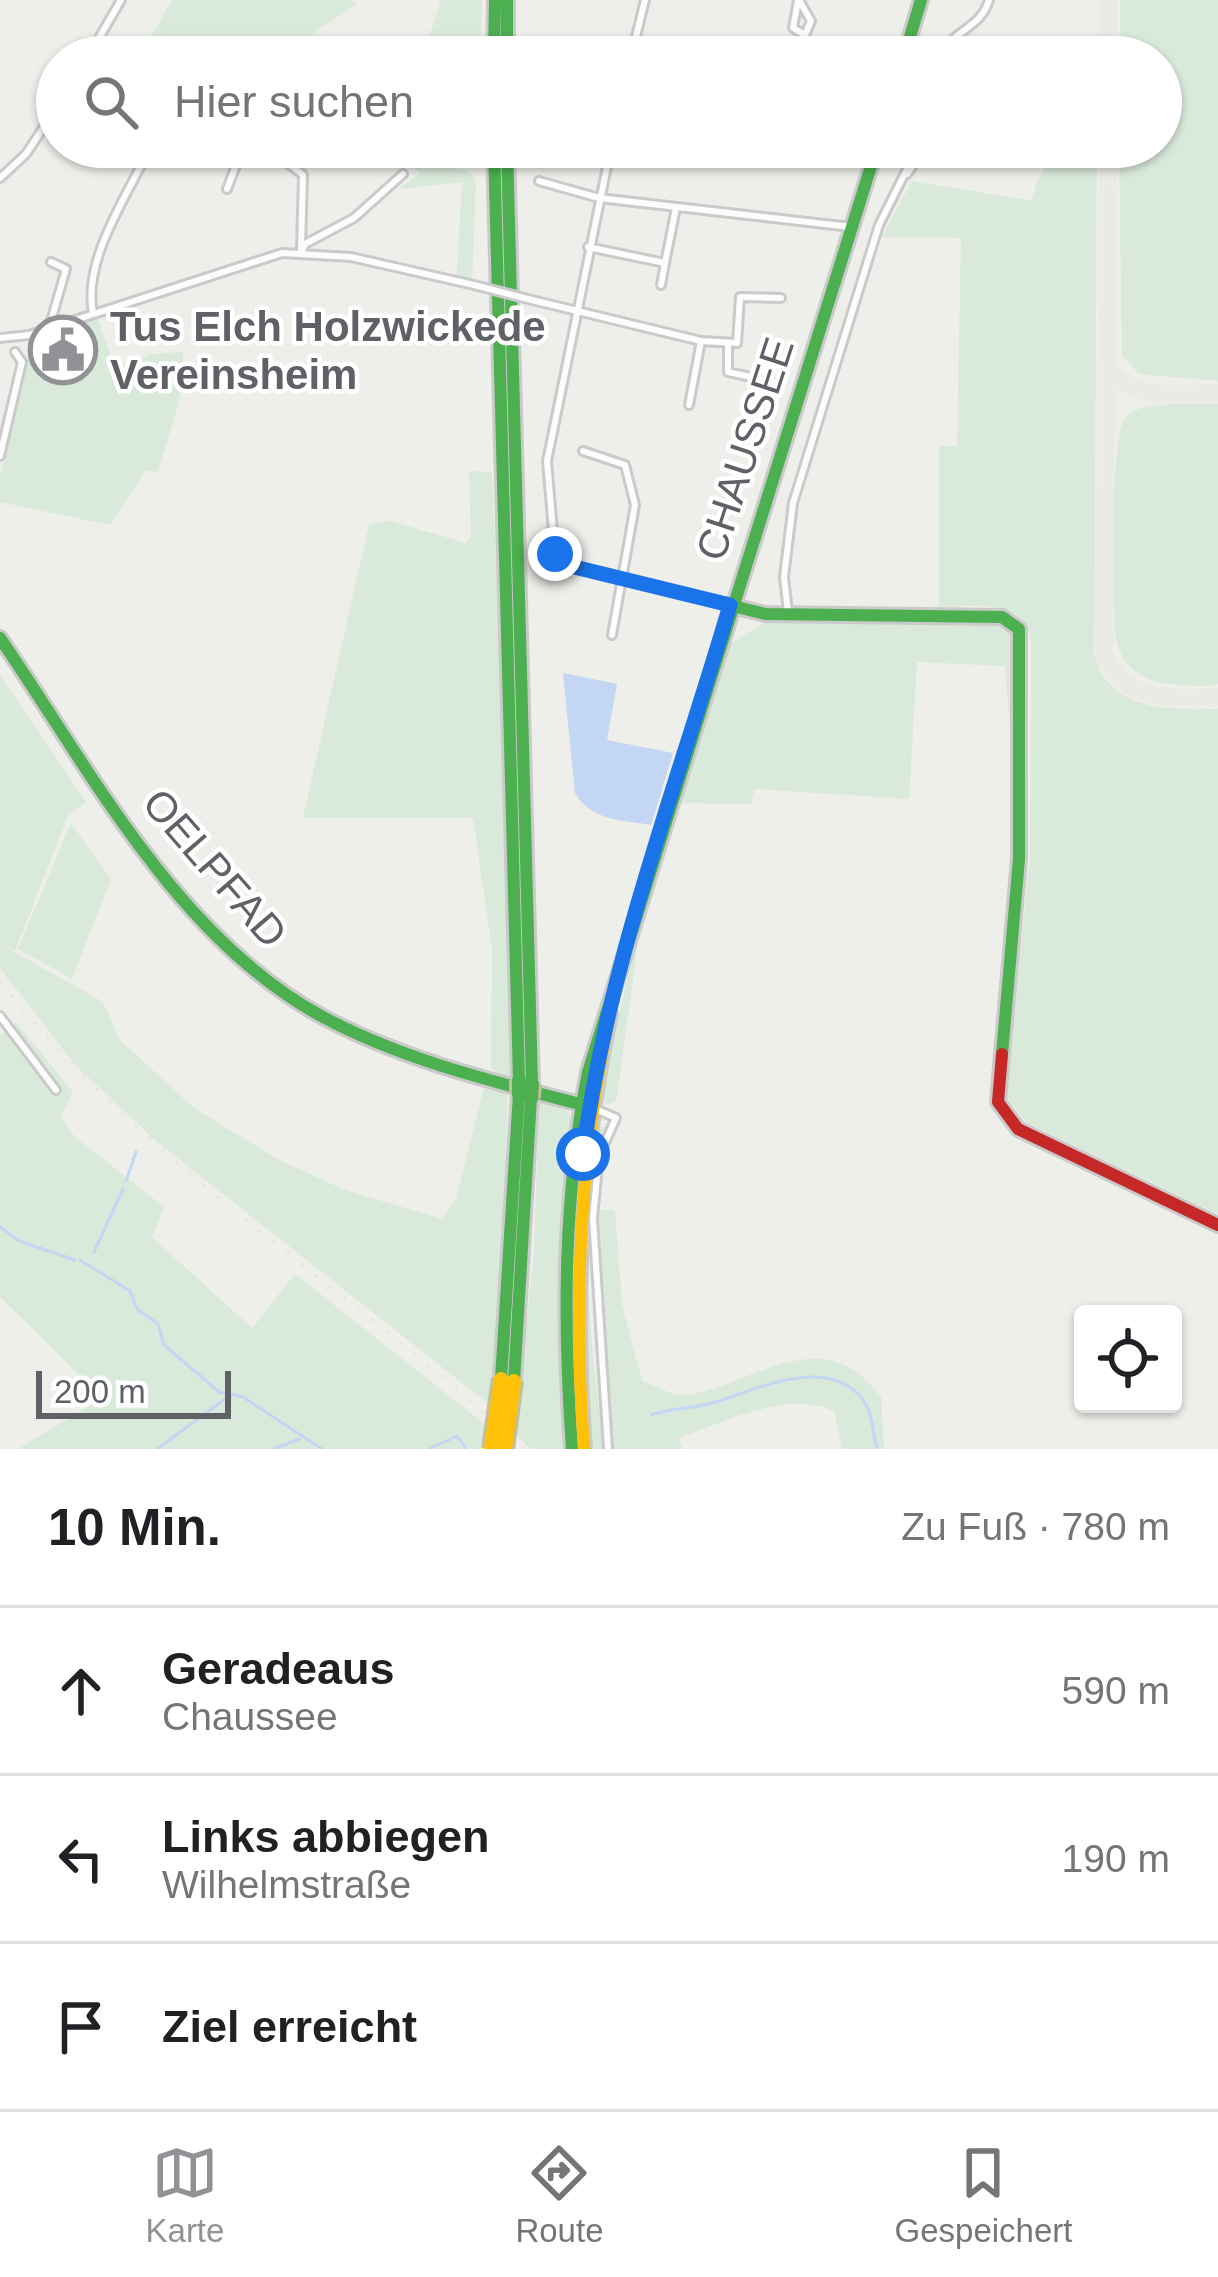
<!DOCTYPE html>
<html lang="de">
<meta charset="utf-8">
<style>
body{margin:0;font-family:Arial,sans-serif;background:#f2f2f2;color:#202124}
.controls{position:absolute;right:36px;bottom:36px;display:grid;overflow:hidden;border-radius:12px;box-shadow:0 3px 9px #0004}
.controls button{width:108px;height:108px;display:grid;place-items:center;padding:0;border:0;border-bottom:3px solid #e0e0e0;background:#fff;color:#202124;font:60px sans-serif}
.scale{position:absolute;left:36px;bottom:30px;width:195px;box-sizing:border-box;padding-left:12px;border:6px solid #5f6167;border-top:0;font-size:33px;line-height:42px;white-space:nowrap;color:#5f6167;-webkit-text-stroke:9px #fff;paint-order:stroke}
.stop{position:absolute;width:36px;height:36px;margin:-27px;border:9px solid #1a73e8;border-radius:50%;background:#fff}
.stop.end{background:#1a73e8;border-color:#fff;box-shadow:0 3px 12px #0008}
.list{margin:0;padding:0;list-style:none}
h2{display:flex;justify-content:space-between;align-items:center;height:156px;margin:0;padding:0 48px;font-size:51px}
h2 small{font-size:39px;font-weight:400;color:#757577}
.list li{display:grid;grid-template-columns:78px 1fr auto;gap:36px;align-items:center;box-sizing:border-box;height:168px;padding:0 48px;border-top:3px solid #e0e0e0}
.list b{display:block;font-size:45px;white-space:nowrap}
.list p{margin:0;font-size:39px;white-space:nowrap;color:#757577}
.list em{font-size:39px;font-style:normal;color:#757577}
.icon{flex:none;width:66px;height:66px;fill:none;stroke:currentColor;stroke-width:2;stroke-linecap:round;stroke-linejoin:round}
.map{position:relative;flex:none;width:1218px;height:1449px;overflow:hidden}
.search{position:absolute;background:#fff;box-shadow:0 3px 9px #0004;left:36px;right:36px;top:36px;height:132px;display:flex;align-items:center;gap:30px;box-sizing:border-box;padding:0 42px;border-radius:66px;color:#757577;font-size:45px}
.sheet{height:660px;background:#fff}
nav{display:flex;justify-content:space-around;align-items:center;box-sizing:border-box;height:168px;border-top:3px solid #e0e0e0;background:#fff;font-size:33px;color:#757577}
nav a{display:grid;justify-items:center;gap:6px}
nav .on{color:#919295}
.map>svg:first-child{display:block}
.green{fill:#d9e9da}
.water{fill:#c3d6f4}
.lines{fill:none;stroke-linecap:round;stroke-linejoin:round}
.stream{stroke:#c3d6f4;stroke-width:3}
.taxiway{stroke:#eaeae7;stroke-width:18}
.street-casing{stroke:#cacaca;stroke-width:12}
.fast-casing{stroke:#cacaca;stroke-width:18}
.slow-casing{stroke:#cacaca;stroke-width:18}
.jam-casing{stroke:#cacaca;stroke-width:18}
.street{stroke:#fcfcfc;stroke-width:6}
.fast{stroke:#4caf50;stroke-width:12}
.slow{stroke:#ffc107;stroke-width:12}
.jam{stroke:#c62828;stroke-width:12}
.rail{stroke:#e5e5e4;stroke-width:3;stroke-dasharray:3 15;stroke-linecap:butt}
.street-bridge-casing{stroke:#cacaca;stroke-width:12;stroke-linecap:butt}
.fast-bridge-casing{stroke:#c4bf99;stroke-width:20;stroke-linecap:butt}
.slow-bridge-casing{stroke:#c4bf99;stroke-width:20;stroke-linecap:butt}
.street-bridge{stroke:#fcfcfc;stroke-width:6}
.fast-bridge{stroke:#4caf50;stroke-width:14}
.slow-bridge{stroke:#ffc107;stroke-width:14}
.route{stroke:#1a73e8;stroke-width:15}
.labels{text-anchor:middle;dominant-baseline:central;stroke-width:9;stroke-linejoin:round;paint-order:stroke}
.poi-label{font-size:42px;font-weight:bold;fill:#5f6167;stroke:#fff;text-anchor:start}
.street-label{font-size:42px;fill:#5f6167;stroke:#fff}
</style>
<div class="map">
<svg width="1218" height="1449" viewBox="0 0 1218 1449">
<rect width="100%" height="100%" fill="#eeeeea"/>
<g class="green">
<path d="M 172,0 L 347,0 L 358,3 L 302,41 L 291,39 L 256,57 L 139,57 Z"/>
<path d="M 441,0 L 482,0 L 480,57 L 423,57 Z"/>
<path d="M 1120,0 L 1218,0 L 1218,381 L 1139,374 L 1122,355 L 1119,147 L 1161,147 L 1161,57 L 1120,57 Z"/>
<path d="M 414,147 L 432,147 L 427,158 L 436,166 L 470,171 L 476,182 L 472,280 L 457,276 L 462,182 L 399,189 L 420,173 L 411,166 Z"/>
<path d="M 1059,147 L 1097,147 L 1094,655 C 1113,714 1167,708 1218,709 L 1218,1214 L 1026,1122 L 1005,1095 L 1030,856 L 1031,639 C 1022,596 972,607 939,607 L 939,446 L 957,446 L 961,238 L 882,237 L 912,181 L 1032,201 L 1038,179 Z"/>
<path d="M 97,316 L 114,367 L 152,354 L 183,352 L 179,402 L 158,472 L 146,470 L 110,525 L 0,502 L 0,476 L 32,338 Z"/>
<path d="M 1169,404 L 1218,404 L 1218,684 L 1210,686 C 1169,686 1127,686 1116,639 C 1112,607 1109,438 1126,417 C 1135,406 1156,406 1169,404 Z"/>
<path d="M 469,471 L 492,472 L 509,861 L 510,1080 L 491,1068 L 492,948 L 473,818 L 303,818 L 369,524 L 390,521 L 466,543 L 471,536 Z"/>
<path d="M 984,622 L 1006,625 L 1015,632 L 1017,737 L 1011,744 L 1005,666 L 917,662 L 909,799 L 755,789 L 751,804 L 680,803 L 729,644 L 764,623 Z"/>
<path d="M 0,675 L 86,802 L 69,814 L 15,951 L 2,945 L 103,1002 L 120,1040 L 194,1108 L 279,1160 L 345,1190 L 442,1219 L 456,1198 L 484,1088 L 508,1092 L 501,1297 L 490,1405 L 156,1141 L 77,1067 L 0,968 Z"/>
<path d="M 71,823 L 111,879 L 72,979 L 18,949 Z"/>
<path d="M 641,921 L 616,1102 L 606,1105 L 600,1094 Z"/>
<path d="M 16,1022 L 73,1092 L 61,1116 L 74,1136 L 164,1207 L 152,1237 L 252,1328 L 295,1274 L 487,1426 L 483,1449 L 18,1449 L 103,1398 L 0,1297 L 0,1035 Z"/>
<path d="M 539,1100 L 568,1112 L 575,1124 C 557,1234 560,1338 567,1449 L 530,1449 L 515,1433 L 534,1252 Z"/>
<path d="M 592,1126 L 608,1128 C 568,1192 596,1372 603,1449 L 591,1449 C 582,1340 578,1234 592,1126 Z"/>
<path d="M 599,1210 L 615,1210 L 622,1305 L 642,1381 C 655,1386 674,1397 687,1395 C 756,1384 822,1318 881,1397 L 884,1449 L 842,1449 L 834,1411 C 786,1390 724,1422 679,1438 L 682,1449 L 613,1449 Z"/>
</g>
<path class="water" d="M 563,673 L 617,684 L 607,740 L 673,753 L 651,825 C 622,820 591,821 575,793 Z"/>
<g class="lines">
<g class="stream">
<path d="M 126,1181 L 136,1152"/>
<path d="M 0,1227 L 19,1241 L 75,1260"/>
<path d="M 94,1252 L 123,1189"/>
<path d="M 80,1260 L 130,1291 L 137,1309 L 158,1324 L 164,1345 L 219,1392 L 243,1397 L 322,1449"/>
<path d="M 651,1415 C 672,1407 695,1409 716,1402 C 759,1388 833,1353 865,1403 C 873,1415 873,1435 877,1449"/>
<path d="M 157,1449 L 232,1394"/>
<path d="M 274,1449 L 299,1439"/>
<path d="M 429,1449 L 457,1436 L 466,1449"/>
</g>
<g class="taxiway">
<path d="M 1109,57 L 1109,0"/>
<path d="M 1108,147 L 1104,653 C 1123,705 1172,697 1218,697"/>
<path d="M 1107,364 C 1126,404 1181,392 1218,393"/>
</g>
<defs>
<g id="street">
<path d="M 798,0 L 793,28 L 805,35 L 811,21 L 799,0"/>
<path d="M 88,57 L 121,0"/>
<path d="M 631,57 L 645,0"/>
<path d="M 940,57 C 951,30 981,29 989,0"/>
<path d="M 267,147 L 303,175 L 301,249"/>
<path d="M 611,147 L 547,461 L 555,554 L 562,564 L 729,605"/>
<path d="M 907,174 L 926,147"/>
<path d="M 0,178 L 26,154 L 57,107"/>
<path d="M 539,181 L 599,198 L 851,227"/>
<path d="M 227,189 L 243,147"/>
<path d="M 588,247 L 665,263 L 661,285"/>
<path d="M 301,253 L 305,244 L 354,218 L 403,174"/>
<path d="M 665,263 L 676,208"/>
<path d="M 532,300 L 701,341 L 689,405"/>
<path d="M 93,313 C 82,259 129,194 150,147"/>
<path d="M 49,328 L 66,269 L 51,262"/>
<path d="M 0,338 L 29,335 L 282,253 L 351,257 L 474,285"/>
<path d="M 701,341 L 737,343 L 740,297 L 781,298"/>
<path d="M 728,344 L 728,372 L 773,382"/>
<path d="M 583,451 L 625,465 L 635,505 L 612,635"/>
<path d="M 0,456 L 22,362 L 15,352"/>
<path d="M 788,612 L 784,577 L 793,503 L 879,225 L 918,147"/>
<path d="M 0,1016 L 56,1090"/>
<path d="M 591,1107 L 616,1118 L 599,1156 L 593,1218 L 608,1449"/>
</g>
<g id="fast">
<path d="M 507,0 L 507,57"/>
<path d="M 494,57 L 495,0"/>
<path d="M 904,57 L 921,0"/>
<path d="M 494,147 L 519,1080"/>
<path d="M 507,147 L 532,1084"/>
<path d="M 729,605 L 765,614 L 1002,617 L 1019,629 L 1019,859 L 1002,1054"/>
<path d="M 0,638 C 91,771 177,938 323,1017 C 407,1062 500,1083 591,1107"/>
<path d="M 501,1379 L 519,1094"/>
<path d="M 514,1381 L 531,1098"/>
<path d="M 572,1449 C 563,1322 563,1198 588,1072 L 877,147"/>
</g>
<path id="slow" d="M 584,1449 C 573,1301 579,1159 610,1014"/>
<path id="jam" d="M 1002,1054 L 998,1102 L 1018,1129 L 1218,1225"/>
</defs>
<use href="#street" class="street-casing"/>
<use href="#fast" class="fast-casing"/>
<use href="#slow" class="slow-casing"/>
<use href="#jam" class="jam-casing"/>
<use href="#street" class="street"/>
<use href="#fast" class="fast"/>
<use href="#slow" class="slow"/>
<use href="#jam" class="jam"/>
<path class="rail" d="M 0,981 C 146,1169 352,1288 524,1449"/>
<defs>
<path id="street-bridge" d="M 474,285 L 532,300"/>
<g id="fast-bridge">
<path d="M 519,1080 L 519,1094"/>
<path d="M 531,1098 L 532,1084"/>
</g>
<g id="slow-bridge">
<path d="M 491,1449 L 501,1379"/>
<path d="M 505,1449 L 514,1381"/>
</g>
</defs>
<use href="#street-bridge" class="street-bridge-casing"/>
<use href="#fast-bridge" class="fast-bridge-casing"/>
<use href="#slow-bridge" class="slow-bridge-casing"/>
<use href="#street-bridge" class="street-bridge"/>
<use href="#fast-bridge" class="fast-bridge"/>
<use href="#slow-bridge" class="slow-bridge"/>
</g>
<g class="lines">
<path class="route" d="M 555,554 L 562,564 L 730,605 C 677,786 607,966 583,1154"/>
</g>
<defs>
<symbol id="civic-ring" viewBox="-11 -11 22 22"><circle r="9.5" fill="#fff" stroke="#919295" stroke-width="1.5"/><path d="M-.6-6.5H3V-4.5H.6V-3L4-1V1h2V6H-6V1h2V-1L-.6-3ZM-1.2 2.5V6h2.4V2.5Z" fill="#919295"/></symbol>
</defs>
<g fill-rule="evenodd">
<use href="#civic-ring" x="25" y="312" width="76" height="76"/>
</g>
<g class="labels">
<g class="poi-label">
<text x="110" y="326">Tus Elch Holzwickede<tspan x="110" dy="48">Vereinsheim</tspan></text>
</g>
<g class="street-label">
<text transform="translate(745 449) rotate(-72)">CHAUSSEE</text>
<text transform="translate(215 868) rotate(49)">OELPFAD</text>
</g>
</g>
</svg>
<div class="controls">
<button><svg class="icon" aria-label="locate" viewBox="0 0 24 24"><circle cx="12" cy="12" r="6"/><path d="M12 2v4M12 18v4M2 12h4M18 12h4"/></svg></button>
</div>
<div class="scale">200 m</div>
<div class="stop" style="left:583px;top:1154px"></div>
<div class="stop end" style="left:555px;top:554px"></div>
<div class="search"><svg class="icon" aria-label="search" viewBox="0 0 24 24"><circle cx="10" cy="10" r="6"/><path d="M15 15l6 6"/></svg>Hier suchen</div>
</div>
<section class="sheet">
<h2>10 Min.<small>Zu Fuß · 780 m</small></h2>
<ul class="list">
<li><svg class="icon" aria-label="ahead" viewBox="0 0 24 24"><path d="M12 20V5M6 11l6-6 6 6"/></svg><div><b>Geradeaus</b><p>Chaussee</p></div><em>590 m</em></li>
<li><svg class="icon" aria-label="left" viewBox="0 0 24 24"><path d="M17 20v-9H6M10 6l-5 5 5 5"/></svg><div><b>Links abbiegen</b><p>Wilhelmstraße</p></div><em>190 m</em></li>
<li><svg class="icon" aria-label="arrive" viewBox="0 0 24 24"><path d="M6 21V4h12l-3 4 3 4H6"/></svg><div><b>Ziel erreicht</b></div></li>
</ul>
</section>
<nav>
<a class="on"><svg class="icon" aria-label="map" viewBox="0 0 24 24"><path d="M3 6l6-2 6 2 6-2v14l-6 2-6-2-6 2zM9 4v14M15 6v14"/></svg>Karte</a>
<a><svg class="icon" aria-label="directions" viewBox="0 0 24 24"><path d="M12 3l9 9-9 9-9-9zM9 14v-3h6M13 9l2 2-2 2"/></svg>Route</a>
<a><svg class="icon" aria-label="saved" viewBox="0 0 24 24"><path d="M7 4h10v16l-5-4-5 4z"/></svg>Gespeichert</a>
</nav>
